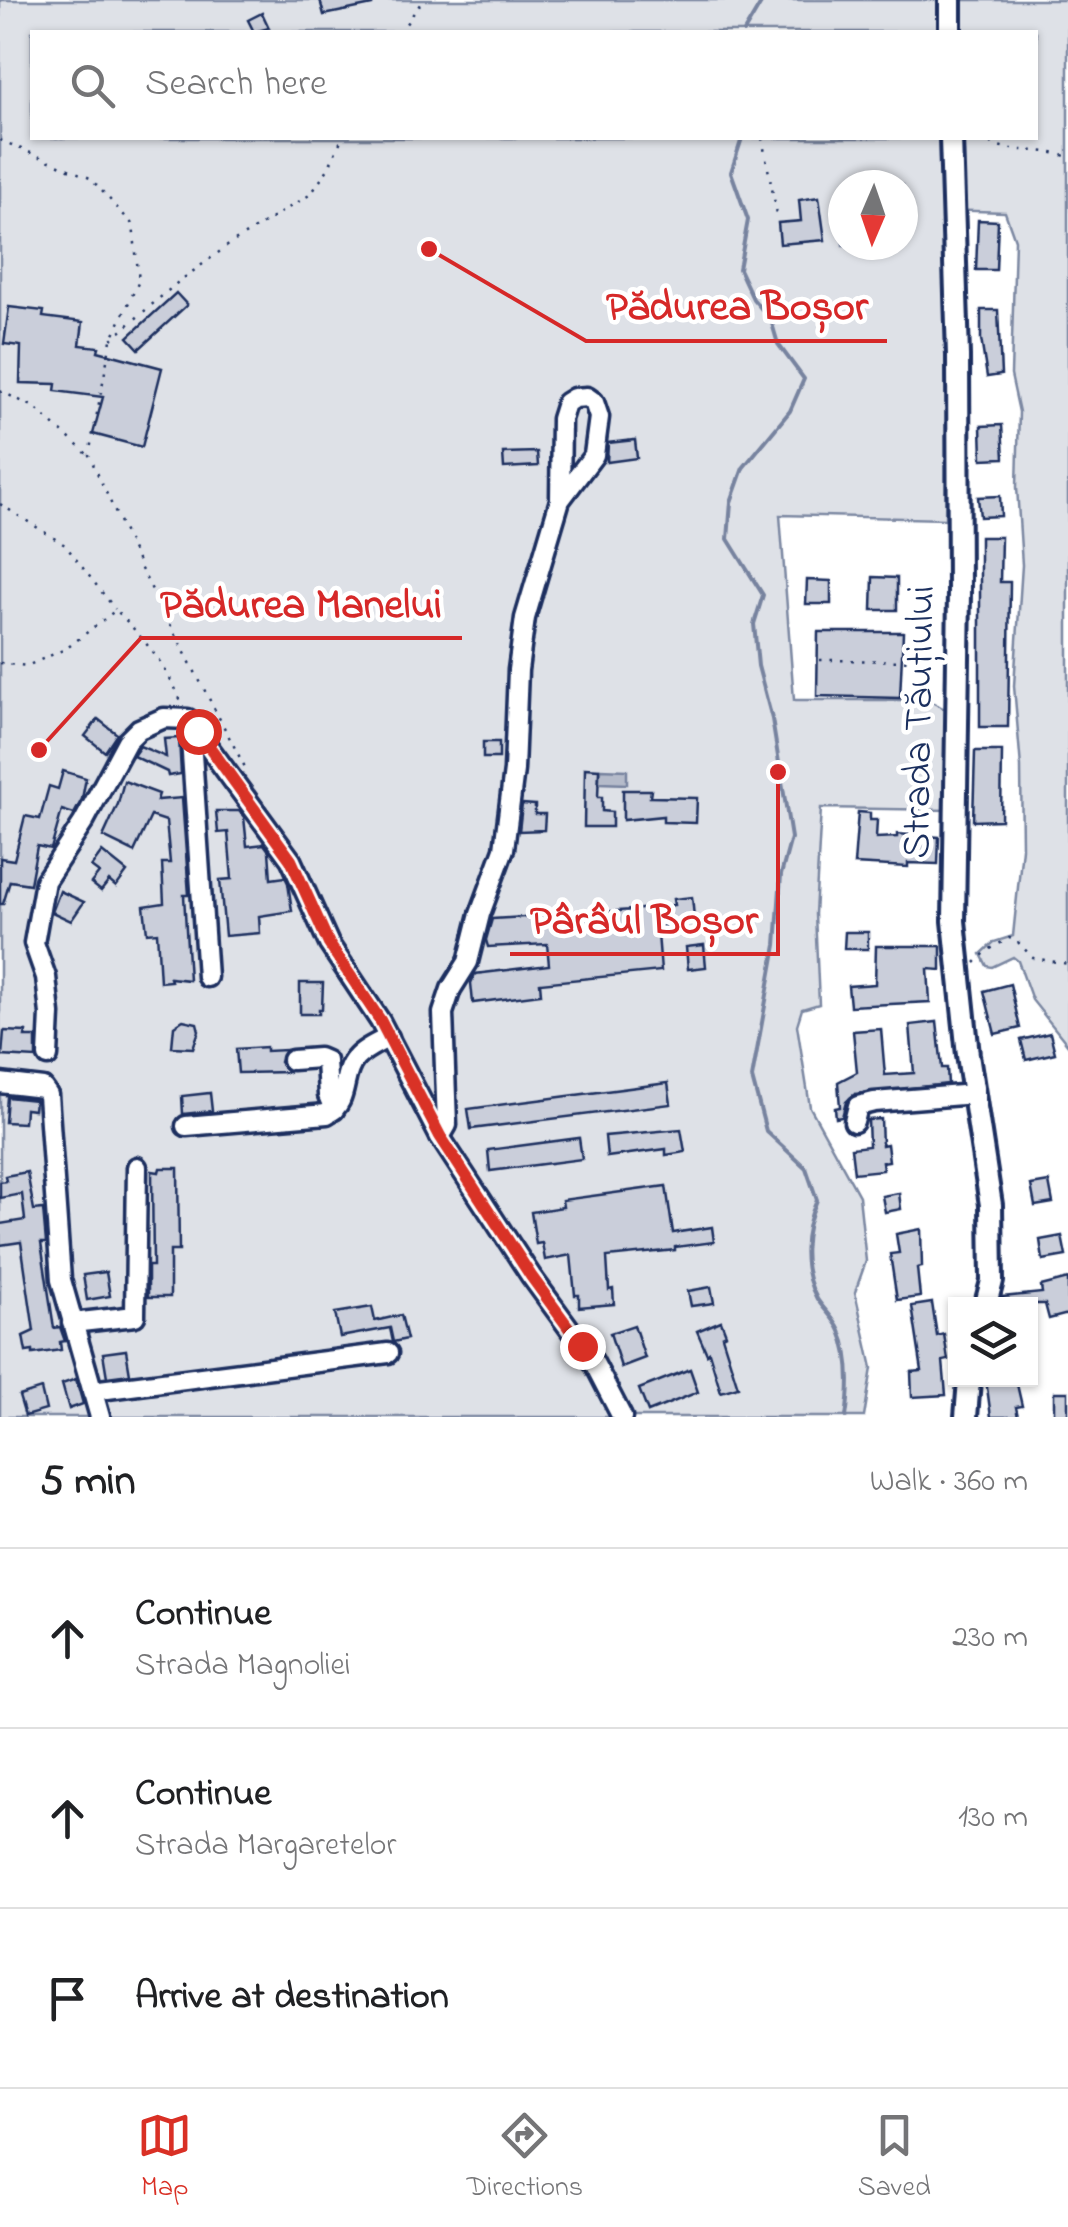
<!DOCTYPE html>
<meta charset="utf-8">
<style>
body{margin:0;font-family:"Indie Flower",sans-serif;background:#f2f2f2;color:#202124}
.controls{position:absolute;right:30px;bottom:30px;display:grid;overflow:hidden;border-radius:0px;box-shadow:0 2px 8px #0004}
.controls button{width:90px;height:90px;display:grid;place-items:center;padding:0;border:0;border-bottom:2px solid #e0e0e0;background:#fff;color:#202124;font:50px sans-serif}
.compass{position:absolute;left:828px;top:170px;width:90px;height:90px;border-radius:50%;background:#fff;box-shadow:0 2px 8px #0004;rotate:182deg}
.stop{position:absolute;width:30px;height:30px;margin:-22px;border:8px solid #d93025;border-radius:50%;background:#fff}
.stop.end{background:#d93025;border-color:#fff;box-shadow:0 2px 10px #0008}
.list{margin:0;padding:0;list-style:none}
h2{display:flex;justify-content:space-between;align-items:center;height:130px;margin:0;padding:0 40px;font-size:42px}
h2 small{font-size:32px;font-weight:400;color:#757577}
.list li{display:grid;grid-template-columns:65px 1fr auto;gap:30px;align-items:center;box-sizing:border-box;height:180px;padding:0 40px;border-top:2px solid #e0e0e0}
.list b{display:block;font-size:38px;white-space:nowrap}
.list p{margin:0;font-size:32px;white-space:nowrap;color:#757577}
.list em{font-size:32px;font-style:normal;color:#757577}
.icon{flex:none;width:55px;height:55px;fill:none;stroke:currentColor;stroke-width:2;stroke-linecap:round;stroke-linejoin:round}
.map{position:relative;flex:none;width:1068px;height:1417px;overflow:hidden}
.search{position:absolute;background:#fff;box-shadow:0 2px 8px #0004;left:30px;right:30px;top:30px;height:110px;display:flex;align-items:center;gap:25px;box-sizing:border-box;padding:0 35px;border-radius:0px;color:#757577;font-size:38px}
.sheet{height:670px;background:#fff}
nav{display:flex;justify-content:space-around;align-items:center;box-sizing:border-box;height:140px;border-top:2px solid #e0e0e0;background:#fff;font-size:28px;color:#757577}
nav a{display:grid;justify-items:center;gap:5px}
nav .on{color:#d93025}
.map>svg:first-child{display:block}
.green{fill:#dee1e7;stroke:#7c88a2;stroke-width:2.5;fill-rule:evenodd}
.water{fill:#b5bbca;stroke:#77839f;stroke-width:2.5}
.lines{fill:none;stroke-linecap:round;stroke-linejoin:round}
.stream{stroke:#77839f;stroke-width:4}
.building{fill:#caceda;stroke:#1b2f5e;stroke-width:2.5}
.minor-casing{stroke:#1b2f5e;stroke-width:25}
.major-casing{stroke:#1b2f5e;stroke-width:28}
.path{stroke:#1b2f5e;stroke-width:2.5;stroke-dasharray:2.5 8;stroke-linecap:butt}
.minor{stroke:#fff;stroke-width:18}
.major{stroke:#fff;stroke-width:20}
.route{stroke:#d93025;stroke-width:12}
.labels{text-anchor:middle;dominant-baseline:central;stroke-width:9;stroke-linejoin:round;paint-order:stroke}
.street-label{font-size:40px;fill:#1b2f5e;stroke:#fff}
.leader{fill:none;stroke:#d62828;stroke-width:4}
.callout-dot{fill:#d62828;stroke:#fff;stroke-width:4}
.callout-label{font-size:42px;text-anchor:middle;font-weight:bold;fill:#d62828;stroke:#fff;stroke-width:9;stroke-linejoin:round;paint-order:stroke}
</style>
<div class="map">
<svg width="1068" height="1417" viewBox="0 0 1068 1417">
<rect width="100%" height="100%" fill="#fff"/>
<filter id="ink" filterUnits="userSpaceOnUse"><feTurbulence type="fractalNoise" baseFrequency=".01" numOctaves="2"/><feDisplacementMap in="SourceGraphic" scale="20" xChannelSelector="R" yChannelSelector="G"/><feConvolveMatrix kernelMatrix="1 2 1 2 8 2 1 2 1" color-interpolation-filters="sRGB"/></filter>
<g filter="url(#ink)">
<path class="green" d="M 0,0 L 1068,0 L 1068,1045 L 1032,1000 L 1018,961 L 1013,957 L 992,967 L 987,966 L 981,954 L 994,942 L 1013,936 L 1022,848 L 1021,767 L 1014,686 L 1022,565 L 1017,487 L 1019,412 L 1011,375 L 1015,240 L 1005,212 L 945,210 L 948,345 L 945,519 L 780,515 L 794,700 L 928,700 L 952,713 L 950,810 L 821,808 L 815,914 L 819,1004 L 802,1009 L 797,1025 L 810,1107 L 859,1196 L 866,1261 L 855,1292 L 872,1368 L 864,1417 L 0,1417 ZM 32,32 L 1036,32 L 1036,138 L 32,138 ZM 843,185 L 903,185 L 903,245 L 843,245 Z"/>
<path class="water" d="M 600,769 L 627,770 L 627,784 L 599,783 Z"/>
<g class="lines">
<g class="stream">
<path d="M 744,32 L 763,0"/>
<path d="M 742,138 L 731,172 L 748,220 L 739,269 L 753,299 L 771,320 L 778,344 L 804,379 L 790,411 L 743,468 L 731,502 L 728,539 L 763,595 L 754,624 L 758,666 L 772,719 L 791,838 L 781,875 L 776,945 L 752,1078 L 766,1131 L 806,1168 L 817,1200 C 803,1231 800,1268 817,1299 C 824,1310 835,1319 840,1331 C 851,1356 850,1390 846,1417"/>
</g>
</g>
<g class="building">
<path d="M 320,0 L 371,0 L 372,5 L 324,15 Z"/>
<path d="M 262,13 L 269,28 L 254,32 L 248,20 Z"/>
<path d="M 819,197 L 825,240 L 780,244 L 778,223 L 801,221 L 799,200 Z"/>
<path d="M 978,220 L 998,221 L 996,270 L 976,270 Z"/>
<path d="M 176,293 L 187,305 L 139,349 L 128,337 Z"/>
<path d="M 9,307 L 44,311 L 43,317 L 83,322 L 80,345 L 99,347 L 98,351 L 162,368 L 142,447 L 93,434 L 103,397 L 55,391 L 56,384 L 20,383 L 21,346 L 4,344 Z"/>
<path d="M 981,310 L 998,310 L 1001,375 L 987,377 L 981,339 Z"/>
<path d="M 1002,425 L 1004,458 L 982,459 L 981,426 Z"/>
<path d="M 635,440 L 637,458 L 607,462 L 608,443 Z"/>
<path d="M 537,452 L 538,466 L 504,468 L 503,453 Z"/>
<path d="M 1000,496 L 1001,516 L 980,517 L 978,497 Z"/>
<path d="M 980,537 L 1001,537 L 1000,582 L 1010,582 L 1008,727 L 980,727 Z"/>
<path d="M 873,577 L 897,578 L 897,610 L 872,610 Z"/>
<path d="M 807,580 L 831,581 L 831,604 L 806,604 Z"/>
<path d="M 818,632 L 903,632 L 900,698 L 817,696 Z"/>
<path d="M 98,719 L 117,734 L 105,752 L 85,736 Z"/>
<path d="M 179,738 L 181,774 L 168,776 L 167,772 L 133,756 L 140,746 L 166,757 L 164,739 Z"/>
<rect x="483" y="742" width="16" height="16"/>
<path d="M 975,751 L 1002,751 L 1001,820 L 973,821 Z"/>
<path d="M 585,768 L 599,769 L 598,797 L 602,797 L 602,811 L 612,812 L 612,827 L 584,827 Z"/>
<path d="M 63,771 L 86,778 L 82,799 L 74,814 L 62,810 L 51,849 L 37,846 L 30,884 L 10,881 L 3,904 L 0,904 L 0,858 L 14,860 L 25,816 L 40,819 L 49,786 L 58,789 Z"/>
<path d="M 124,781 L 159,794 L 157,800 L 182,798 L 189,895 L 184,895 L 189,980 L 170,978 L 171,981 L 160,982 L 157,932 L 147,933 L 144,906 L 164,903 L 162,863 L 170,863 L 166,821 L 151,816 L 134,852 L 103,837 L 118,804 Z"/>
<path d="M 623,790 L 651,790 L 650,797 L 697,798 L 696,823 L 663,822 L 663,816 L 623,820 Z"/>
<path d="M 522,804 L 535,805 L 535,814 L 545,814 L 544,830 L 519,831 Z"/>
<path d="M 216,811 L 239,811 L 244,817 L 247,846 L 264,844 L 269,851 L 271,879 L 285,877 L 288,883 L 292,911 L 259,916 L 260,933 L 225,936 L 220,880 L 232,879 L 228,832 L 218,833 Z"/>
<path d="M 858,812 L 870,813 L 870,820 L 877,820 L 876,838 L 897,837 L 897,834 L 939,837 L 938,864 L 908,863 L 908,867 L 854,864 Z"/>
<path d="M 102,852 L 127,872 L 116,887 L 109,881 L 101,891 L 91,883 L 99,873 L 91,867 Z"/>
<path d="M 60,891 L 84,902 L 71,921 L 52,912 Z"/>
<path d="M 692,897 L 694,917 L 683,918 L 684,925 L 661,927 L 662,934 L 658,934 L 661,971 L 540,983 L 541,994 L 473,1003 L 471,983 L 475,974 L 549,965 L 547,944 L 488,947 L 486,940 L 492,919 L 633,910 L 674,905 L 673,899 Z"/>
<path d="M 845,932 L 868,932 L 868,949 L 844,949 Z"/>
<path d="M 704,945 L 706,967 L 688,969 L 686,947 Z"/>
<path d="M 876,946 L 941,946 L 941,970 L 928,969 L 930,1002 L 850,1006 L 848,986 L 875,984 Z"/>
<path d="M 300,983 L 323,983 L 322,1009 L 319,1009 L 319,1014 L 300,1014 Z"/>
<path d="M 1010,984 L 1020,1028 L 995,1034 L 984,991 Z"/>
<path d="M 183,1020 L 197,1023 L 199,1031 L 193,1048 L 172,1047 L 174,1026 Z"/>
<path d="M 937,1022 L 942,1068 L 947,1068 L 948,1084 L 855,1094 L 846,1102 L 842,1117 L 836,1118 L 835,1108 L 840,1107 L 838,1082 L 857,1072 L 853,1031 L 881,1029 L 885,1075 L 914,1073 L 910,1025 Z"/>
<path d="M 4,1031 L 26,1032 L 25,1037 L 36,1037 L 36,1058 L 2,1056 Z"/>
<path d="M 1050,1033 L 1055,1053 L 1026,1060 L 1021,1040 Z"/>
<path d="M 266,1047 L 266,1051 L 285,1050 L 280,1062 L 288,1072 L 238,1073 L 236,1049 Z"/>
<path d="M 668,1083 L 671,1104 L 471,1129 L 468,1109 Z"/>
<path d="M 210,1093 L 212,1111 L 183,1114 L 182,1096 Z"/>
<path d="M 7,1097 L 35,1100 L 34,1110 L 25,1109 L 24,1123 L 5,1122 Z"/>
<path d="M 881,1119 L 882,1145 L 887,1144 L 889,1161 L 882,1162 L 883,1170 L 854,1173 L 851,1148 L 869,1146 L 868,1120 Z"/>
<path d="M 681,1129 L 685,1152 L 666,1155 L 666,1149 L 607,1157 L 605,1136 Z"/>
<path d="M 579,1138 L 582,1159 L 490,1171 L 488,1150 Z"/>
<path d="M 160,1168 L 178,1168 L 179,1251 L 170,1251 L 170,1297 L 148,1297 L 148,1266 L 153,1266 L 152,1171 L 159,1172 Z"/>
<path d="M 27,1172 L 34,1210 L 43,1209 L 46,1243 L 41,1243 L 54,1328 L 60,1327 L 65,1341 L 60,1342 L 61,1350 L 33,1354 L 33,1351 L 26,1352 L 23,1336 L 34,1331 L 21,1242 L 0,1245 L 0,1224 L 25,1220 L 22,1194 L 0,1198 L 0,1182 L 6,1181 L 5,1176 Z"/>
<path d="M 1049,1182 L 1053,1203 L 1035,1206 L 1031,1185 Z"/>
<path d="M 666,1186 L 673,1233 L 712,1227 L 714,1242 L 675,1247 L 675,1250 L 607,1257 L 609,1290 L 613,1289 L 614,1304 L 579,1307 L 579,1295 L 575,1295 L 571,1255 L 545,1260 L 542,1243 L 536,1244 L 531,1212 L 563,1207 L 562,1200 Z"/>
<path d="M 899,1193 L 901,1209 L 885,1212 L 882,1196 Z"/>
<path d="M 921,1229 L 922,1267 L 917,1268 L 920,1297 L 897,1300 L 890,1254 L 899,1253 L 896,1234 Z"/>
<path d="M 1062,1236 L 1066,1256 L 1043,1260 L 1040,1240 Z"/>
<path d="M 106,1272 L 110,1296 L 87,1300 L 83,1275 Z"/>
<path d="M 1068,1279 L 1068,1314 L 1049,1319 L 1045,1304 L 1003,1304 L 1003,1297 L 1042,1293 L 1041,1286 Z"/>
<path d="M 711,1287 L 714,1303 L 691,1306 L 688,1291 Z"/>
<path d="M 932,1303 L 937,1336 L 944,1334 L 948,1360 L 943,1361 L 946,1395 L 912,1397 L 911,1372 L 922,1371 L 912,1306 Z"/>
<path d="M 372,1307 L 375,1321 L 401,1315 L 407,1339 L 393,1342 L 390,1328 L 340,1337 L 335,1313 Z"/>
<path d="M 721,1321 L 726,1334 L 722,1336 L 738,1387 L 721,1392 L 709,1352 L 707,1354 L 697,1331 Z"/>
<path d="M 634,1325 L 645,1358 L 621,1367 L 610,1333 Z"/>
<path d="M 126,1350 L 130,1374 L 107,1377 L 103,1353 Z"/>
<path d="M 690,1369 L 698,1392 L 648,1412 L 639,1389 Z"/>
<path d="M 76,1379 L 83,1404 L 69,1409 L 62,1384 Z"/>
<path d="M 986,1380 L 1016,1380 L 1022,1406 L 1016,1407 L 1018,1417 L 991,1417 Z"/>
<path d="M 41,1389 L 46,1410 L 25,1416 L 19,1396 Z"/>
<rect x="1054" y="1392" width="14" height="25"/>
</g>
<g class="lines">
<defs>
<g id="minor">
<path d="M 198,731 L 191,739 L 207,977"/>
<path d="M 48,1056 L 50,1014 L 46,977 L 34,943 L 45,881 L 83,823 L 127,741 L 139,729 L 164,718 L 188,719 L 291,860 L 329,944 L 380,1021 L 440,1137 L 531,1276 L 593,1361 L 622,1417"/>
<path d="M 292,1060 L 319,1058 L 326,1061 L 328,1095 L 334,1110"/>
<path d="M 0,1083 L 43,1088 L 48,1095 L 61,1280 L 100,1417"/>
<path d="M 854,1122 L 858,1106 L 874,1102 L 974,1094"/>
<path d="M 186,1126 L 327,1114 C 350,1102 340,1076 355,1059 C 363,1049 378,1043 389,1037"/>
<path d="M 440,1137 L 447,1125 L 443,1013 L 451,989 L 468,962 L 480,914 L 504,849 L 514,770 L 518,670 L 525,618 L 560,500 L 561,419 L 566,403 L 574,398 L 587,397 L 594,402 L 599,417 L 594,455 L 560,500"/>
<path d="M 72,1323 L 135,1316 L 137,1167"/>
<path d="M 92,1391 L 388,1353"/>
</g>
<g id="major">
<path d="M 950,32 L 950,0"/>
<path d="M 951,138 L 958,356 L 959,593 L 954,921 L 968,1055 L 991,1205 L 992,1281 L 986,1304"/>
<path d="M 966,1417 L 969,1380"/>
</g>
</defs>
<use href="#minor" class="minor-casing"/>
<use href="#major" class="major-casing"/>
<g class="path">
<path d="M 400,32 L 423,0"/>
<path d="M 762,138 L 777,214"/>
<path d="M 981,138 C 1009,156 1038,146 1068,157"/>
<path d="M 0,140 L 90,178 L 133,225 L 139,281 L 111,340 L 89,455 L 141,569 L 247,771"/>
<path d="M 112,339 L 177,283 L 230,244 L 311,194 L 328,169 L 342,138"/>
<path d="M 0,391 L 34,407 L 87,454"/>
<path d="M 0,504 L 65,545 L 115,609"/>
<path d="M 820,660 L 929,661"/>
<path d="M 0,663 L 27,666 L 67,648 L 116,610 C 143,638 168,667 182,704"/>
<path d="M 975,963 L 987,951 L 1009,938 L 1016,940 L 1033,958 L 1068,964"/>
</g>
<use href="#minor" class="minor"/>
<use href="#major" class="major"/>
</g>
</g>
<g class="lines" filter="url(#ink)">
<path class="route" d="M 198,731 L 291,860 L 329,944 L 380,1020 L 440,1136 L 531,1276 L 582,1346"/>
</g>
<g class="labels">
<g class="street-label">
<text transform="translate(921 722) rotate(-89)">Strada Tăuțiului</text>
</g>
</g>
<path class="leader" d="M429 249L586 341H887M39 750L141 638H462M778 772L778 954H510"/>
<g class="callout-dot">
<circle cx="429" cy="249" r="10"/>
<circle cx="39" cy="750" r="10"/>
<circle cx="778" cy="772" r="10"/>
</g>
<g class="callout-label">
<text x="737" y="319">Pădurea Boșor</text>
<text x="301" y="617">Pădurea Manelui</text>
<text x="644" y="933">Pârâul Boșor</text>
</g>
</svg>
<div class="controls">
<button><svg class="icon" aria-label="layers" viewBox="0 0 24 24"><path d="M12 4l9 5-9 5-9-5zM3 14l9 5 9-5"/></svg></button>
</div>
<svg class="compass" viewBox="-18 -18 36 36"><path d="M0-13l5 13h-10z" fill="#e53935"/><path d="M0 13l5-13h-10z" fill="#757577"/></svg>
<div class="stop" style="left:198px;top:731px"></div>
<div class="stop end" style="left:582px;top:1346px"></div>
<div class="search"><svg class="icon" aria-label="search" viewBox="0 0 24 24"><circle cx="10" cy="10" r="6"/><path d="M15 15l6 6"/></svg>Search here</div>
</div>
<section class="sheet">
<h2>5 min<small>Walk · 360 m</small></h2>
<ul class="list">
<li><svg class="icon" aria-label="ahead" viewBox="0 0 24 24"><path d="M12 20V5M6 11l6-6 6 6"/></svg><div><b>Continue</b><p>Strada Magnoliei</p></div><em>230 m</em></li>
<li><svg class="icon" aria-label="ahead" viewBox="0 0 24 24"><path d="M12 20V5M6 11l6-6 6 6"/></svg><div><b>Continue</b><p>Strada Margaretelor</p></div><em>130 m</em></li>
<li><svg class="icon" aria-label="arrive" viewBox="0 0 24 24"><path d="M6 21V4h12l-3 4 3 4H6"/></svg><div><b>Arrive at destination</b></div></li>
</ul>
</section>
<nav>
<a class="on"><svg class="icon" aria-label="map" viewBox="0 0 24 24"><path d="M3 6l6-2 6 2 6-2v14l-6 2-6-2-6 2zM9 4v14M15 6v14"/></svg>Map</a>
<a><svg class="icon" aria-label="directions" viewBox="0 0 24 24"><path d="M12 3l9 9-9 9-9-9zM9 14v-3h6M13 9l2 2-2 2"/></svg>Directions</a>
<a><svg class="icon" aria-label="saved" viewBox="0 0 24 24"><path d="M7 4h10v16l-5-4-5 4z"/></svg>Saved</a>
</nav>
